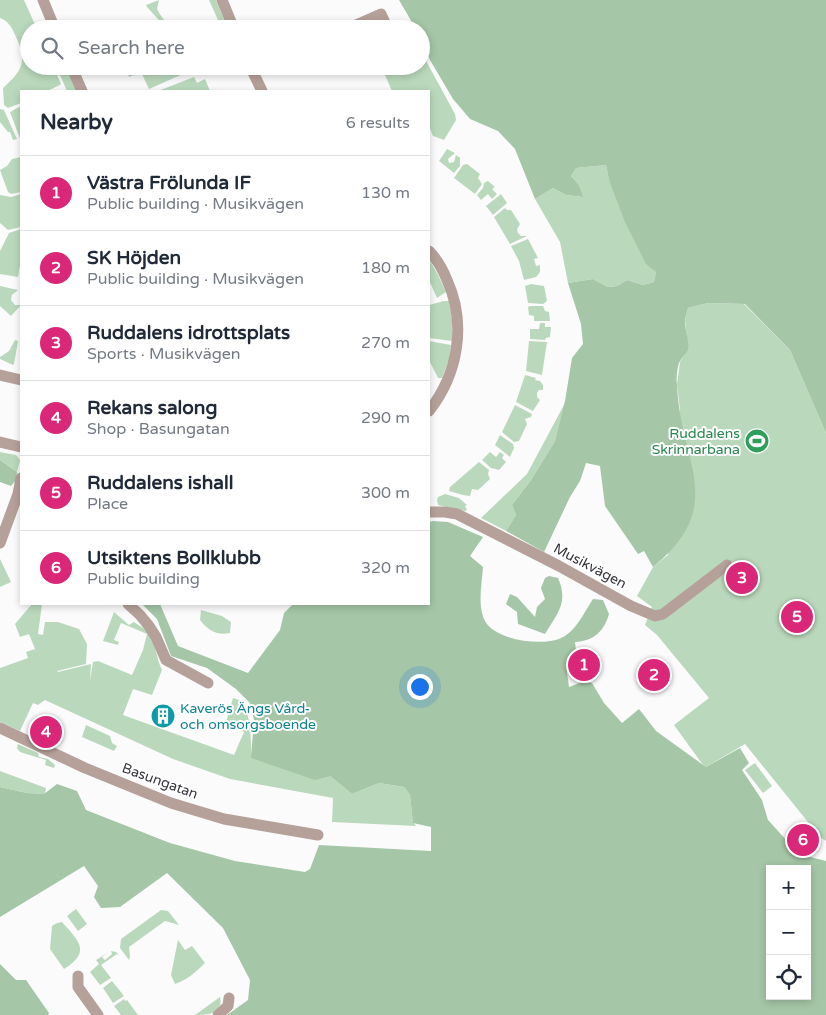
<!DOCTYPE html>
<meta charset="utf-8">
<style>
body{margin:0;font-family:"Varela Round",sans-serif;background:#f2f2f3;color:#1f2937}
.controls{position:absolute;right:15px;bottom:15px;display:grid;overflow:hidden;border-radius:0px;box-shadow:0 2px 8px #0003}
.controls button{width:45px;height:45px;display:grid;place-items:center;padding:0;border:0;border-bottom:1px solid #e0e1e3;background:#fff;color:#1f2937;font:25px sans-serif}
.you{position:absolute;left:419px;top:686px;width:18px;height:18px;margin:-12px;border:4px solid #fff;border-radius:50%;background:#1a73e8;box-shadow:0 0 0 8px #1a73e833}
.badge{display:grid;place-items:center;width:32px;height:32px;border-radius:50%;background:#db2777;color:#fff;font-size:16px;font-weight:700}
.pin{position:absolute;translate:-50% -50%;border:2px solid #fff;box-shadow:0 1px 5px #0006}
.list{margin:0;padding:0;list-style:none}
h2{display:flex;justify-content:space-between;align-items:center;height:65px;margin:0;padding:0 20px;font-size:21px}
h2 small{font-size:16px;font-weight:400;color:#747a83}
.list li{display:grid;grid-template-columns:32px 1fr auto;gap:15px;align-items:center;box-sizing:border-box;height:75px;padding:0 20px;border-top:1px solid #e0e1e3}
.list b{display:block;font-size:19px;white-space:nowrap}
.list p{margin:0;font-size:16px;white-space:nowrap;color:#747a83}
.list em{font-size:16px;font-style:normal;color:#747a83}
.icon{flex:none;width:28px;height:28px;fill:none;stroke:currentColor;stroke-width:2;stroke-linecap:round;stroke-linejoin:round}
.map{position:relative;flex:none;width:826px;height:1015px;overflow:hidden}
.search{position:absolute;background:#fff;box-shadow:0 2px 8px #0003;left:20px;top:20px;width:410px;height:55px;display:flex;align-items:center;gap:12px;box-sizing:border-box;padding:0 18px;border-radius:28px;color:#747a83;font-size:19px}
.panel{position:absolute;background:#fff;box-shadow:0 2px 8px #0003;left:20px;top:90px;width:410px;height:515px;border-radius:0px}
.map>svg:first-child{display:block}
.green{fill:#bad9bc}
.forest{fill:#a5c6a7;fill-rule:evenodd}
.lines{fill:none;stroke-linecap:round;stroke-linejoin:round}
.minor{stroke:#b5a19a;stroke-width:11}
.labels{text-anchor:middle;dominant-baseline:central;stroke-width:4;stroke-linejoin:round;paint-order:stroke}
.leisure-label{font-size:14px;fill:#27864d;stroke:#fff;text-anchor:end}
.street-label{font-size:14px;fill:#37343d;stroke:#fff}
.culture-label{font-size:14px;fill:#0d838f;stroke:#fff;text-anchor:start}
</style>
<div class="map">
<svg width="826" height="1015" viewBox="0 0 826 1015">
<rect width="100%" height="100%" fill="#fbfbfb"/>
<g class="green">
<path d="M 0,0 L 24,0 L 37,29 L 29,29 L 29,66 L 53,66 L 61,84 L 60,85 L 47,91 L 21,91 L 21,103 L 8,108 L 4,105 L 3,88 C 23,70 28,61 15,35 C 12,27 8,21 0,18 Z"/>
<path d="M 159,0 L 157,9 C 163,20 169,29 183,25 L 184,23 L 188,26 L 186,29 L 167,29 L 147,7 L 146,5 Z"/>
<path d="M 209,0 L 216,0 L 228,29 L 222,29 Z"/>
<path d="M 421,55 L 425,59 L 455,114 L 456,120 L 444,140 L 433,136 L 429,126 L 429,91 L 392,91 L 381,66 L 421,66 Z"/>
<path d="M 56,66 L 67,66 L 79,91 L 67,91 Z"/>
<path d="M 126,66 L 180,66 L 183,74 L 149,89 L 141,72 L 129,77 Z"/>
<path d="M 194,77 L 197,83 L 205,79 L 210,91 L 158,91 Z"/>
<path d="M 21,106 L 21,141 L 10,112 Z"/>
<path d="M 0,109 L 4,110 L 17,139 L 13,140 L 10,132 L 8,132 L 0,122 Z"/>
<path d="M 447,149 L 455,153 L 448,159 L 449,163 L 454,162 L 456,155 L 460,158 L 460,166 L 454,173 L 439,161 Z"/>
<path d="M 21,157 L 21,192 L 11,194 L 8,192 L 0,170 L 7,166 L 12,159 Z"/>
<path d="M 467,164 L 480,174 L 478,178 L 482,184 L 475,194 L 454,178 L 463,165 Z"/>
<path d="M 606,165 L 609,180 L 656,272 L 654,282 L 643,285 L 627,280 L 617,286 L 608,287 L 593,279 L 568,283 L 560,242 L 535,199 L 553,188 L 566,195 L 582,197 L 579,185 L 571,176 L 576,168 Z"/>
<path d="M 488,181 L 495,187 L 492,189 L 497,194 L 492,199 L 488,194 L 481,200 L 477,195 L 483,188 L 484,183 Z"/>
<path d="M 21,194 L 21,227 L 8,230 L 0,223 L 0,195 L 11,197 Z"/>
<path d="M 501,194 L 507,203 L 493,215 L 486,206 Z"/>
<path d="M 505,208 L 507,210 L 511,210 L 520,224 L 517,229 L 518,233 L 521,236 L 527,236 L 510,244 L 494,217 Z"/>
<path d="M 21,229 L 21,259 L 18,277 L 0,274 L 0,251 L 9,233 Z"/>
<path d="M 528,239 L 538,258 L 534,259 L 536,266 L 540,265 L 540,272 L 536,277 L 524,280 L 519,261 L 511,246 Z"/>
<path d="M 429,259 L 438,275 L 446,292 L 437,298 L 429,280 Z"/>
<path d="M 531,284 L 544,286 L 547,301 L 543,304 L 528,303 L 525,286 Z"/>
<path d="M 0,286 L 18,290 L 12,295 L 11,300 L 15,305 L 21,305 L 11,316 L 0,306 Z"/>
<path d="M 444,301 L 449,301 L 452,317 L 452,341 L 429,338 L 429,305 Z"/>
<path d="M 708,303 L 744,304 L 790,350 L 826,433 L 826,841 L 820,837 L 745,744 L 706,767 L 703,765 L 674,725 L 709,698 L 657,635 L 645,625 L 652,607 L 637,596 L 653,567 L 668,555 L 680,410 L 677,384 L 680,362 L 688,349 L 685,320 L 688,308 Z"/>
<path d="M 530,306 L 543,306 L 545,311 L 549,312 L 550,321 L 534,321 L 534,316 L 529,315 L 528,307 Z"/>
<path d="M 540,323 L 545,323 L 545,327 L 551,327 L 550,337 L 546,338 L 545,340 L 530,339 L 530,329 L 539,329 Z"/>
<path d="M 15,340 L 18,341 L 14,364 L 13,365 L 0,359 L 0,357 L 9,351 Z"/>
<path d="M 429,341 L 451,345 L 450,356 L 442,378 L 438,378 L 429,360 Z"/>
<path d="M 529,341 L 547,342 L 542,375 L 526,371 Z"/>
<path d="M 525,375 L 536,378 L 535,380 L 540,381 L 543,385 L 543,390 L 539,390 L 537,393 L 537,397 L 540,400 L 533,411 L 516,402 Z"/>
<path d="M 565,403 L 555,441 L 531,480 L 512,505 L 516,515 L 506,531 L 481,518 L 527,474 Z"/>
<path d="M 515,405 L 532,414 L 531,417 L 525,419 L 527,424 L 519,441 L 514,442 L 502,432 Z"/>
<path d="M 500,435 L 513,444 L 514,448 L 510,457 L 495,445 Z"/>
<path d="M 0,452 L 16,455 L 20,460 L 17,472 L 0,460 Z"/>
<path d="M 490,452 L 496,457 L 500,452 L 504,455 L 502,458 L 506,462 L 499,470 L 491,468 L 482,460 Z"/>
<path d="M 479,462 L 489,470 L 488,474 L 490,479 L 478,490 L 472,489 L 470,496 L 463,495 L 449,491 L 450,487 Z"/>
<path d="M 445,494 L 459,498 L 467,505 L 465,506 L 467,510 L 465,511 L 438,505 L 437,500 L 438,497 Z"/>
<path d="M 0,559 L 11,582 L 0,587 Z"/>
<path d="M 32,604 L 42,604 L 38,634 L 43,635 L 45,622 L 58,622 L 79,629 L 87,644 L 86,664 L 57,671 L 58,672 L 91,664 L 90,681 L 93,662 L 98,661 L 132,675 L 143,650 L 147,634 L 121,623 L 114,640 L 119,642 L 118,645 L 103,641 L 114,612 L 129,625 L 134,622 C 138,625 144,628 147,631 C 156,642 156,658 162,670 L 152,695 L 133,689 L 123,715 L 234,755 L 244,732 L 226,722 L 233,698 L 242,701 C 252,718 250,738 252,758 L 330,776 L 352,794 L 379,783 L 404,787 L 410,795 L 413,822 L 416,826 L 332,822 L 333,798 L 230,779 L 173,759 L 45,700 L 38,705 L 33,703 L 20,731 L 0,722 L 0,668 L 28,658 L 26,652 L 35,649 L 29,634 L 20,637 L 15,624 Z"/>
<path d="M 201,610 L 222,616 L 231,622 L 230,633 C 216,636 208,630 200,620 Z"/>
<path d="M 86,725 L 110,736 L 112,743 L 117,746 L 114,751 L 82,737 Z"/>
<path d="M 18,744 L 38,753 L 39,757 L 48,759 L 55,765 L 54,768 L 45,765 L 46,760 L 20,752 L 17,748 Z"/>
<path d="M 755,763 L 772,786 L 763,793 L 745,770 Z"/>
<path d="M 0,771 L 46,788 L 45,794 L 27,793 L 0,787 Z"/>
<path d="M 76,909 L 87,924 L 78,931 L 67,916 Z"/>
<path d="M 161,910 L 168,911 L 179,925 L 165,921 L 129,947 L 130,956 L 129,960 L 120,948 L 121,939 Z"/>
<path d="M 62,922 C 80,942 91,952 64,969 L 50,949 L 52,926 L 57,923 Z"/>
<path d="M 178,940 L 185,950 L 192,946 L 205,963 C 196,972 187,980 175,984 L 171,975 Z"/>
<path d="M 111,951 L 116,952 L 120,956 L 117,954 L 101,965 L 111,978 L 100,985 L 90,972 L 99,964 L 96,960 L 109,952 L 102,957 L 105,960 L 112,954 Z"/>
<path d="M 112,981 L 124,996 L 113,1003 L 103,988 Z"/>
<path d="M 220,997 C 224,1014 207,1015 195,1015 Z"/>
<path d="M 124,999 L 125,1001 L 127,1000 L 138,1015 L 121,1015 L 114,1006 Z"/>
</g>
<g class="forest">
<path d="M 399,0 L 826,0 L 826,433 L 790,350 L 745,304 L 708,303 L 688,308 C 687,312 686,316 685,319 C 684,329 690,341 688,350 C 686,354 681,358 679,363 C 677,369 676,379 677,385 C 680,462 729,505 653,567 L 644,551 L 638,554 L 605,506 L 600,466 L 586,463 L 580,481 L 570,497 L 544,552 L 506,531 L 516,515 L 512,505 L 531,480 L 555,441 L 565,401 L 572,358 L 583,344 L 581,324 L 568,283 L 593,279 L 608,287 L 617,286 L 627,280 L 643,285 L 654,282 L 656,272 L 646,264 L 625,222 L 609,180 L 606,165 L 576,168 L 571,176 L 579,185 L 583,197 L 566,195 L 553,188 L 535,199 L 515,149 L 498,131 L 470,119 L 453,99 L 430,60 L 421,38 L 421,29 L 416,29 Z"/>
<path d="M 0,460 L 17,472 L 16,480 L 11,486 L 0,482 Z"/>
<path d="M 433,521 L 448,522 L 483,537 L 470,556 L 483,567 C 482,583 477,606 485,621 C 495,640 540,646 559,639 C 576,632 583,614 593,599 L 603,600 L 609,614 C 604,632 593,641 575,642 L 576,651 L 567,672 L 569,687 L 585,681 L 592,683 L 604,703 L 622,723 L 639,709 L 656,731 L 706,767 L 740,748 L 749,763 L 742,770 L 762,800 L 768,820 L 788,842 L 810,857 L 826,861 L 826,1015 L 227,1015 L 248,1000 L 250,980 L 223,928 L 167,873 L 120,907 L 101,908 L 94,897 L 98,886 L 84,866 L 0,917 L 0,787 L 27,793 L 44,794 L 57,784 L 77,791 L 86,810 L 170,843 L 235,861 L 305,872 L 310,869 L 319,845 L 431,851 L 431,827 L 413,823 L 410,795 L 404,787 L 379,783 L 352,794 L 330,776 L 315,780 L 251,758 L 254,720 L 250,703 L 236,689 L 207,668 L 171,656 L 157,619 L 142,604 L 160,604 L 178,646 L 248,673 L 280,630 L 284,613 L 293,604 L 429,604 L 429,522 ZM 770,869 L 807,869 L 807,996 L 770,996 Z"/>
<path d="M 549,576 L 558,578 C 569,603 557,613 545,634 L 518,624 L 517,612 L 506,604 L 510,594 L 517,597 L 535,617 L 537,607 L 545,599 L 541,588 L 545,578 Z"/>
<path d="M 0,964 L 16,980 L 26,980 L 49,1013 L 48,1015 L 0,1015 Z"/>
</g>
<g class="lines">
<g class="minor">
<path d="M 43,0 L 55,29"/>
<path d="M 222,0 L 234,29"/>
<path d="M 347,29 L 381,14 L 388,29"/>
<path d="M 71,66 L 82,91"/>
<path d="M 250,66 L 262,91"/>
<path d="M 429,251 C 437,259 443,270 447,280 C 467,324 458,374 429,411"/>
<path d="M 0,375 L 21,380"/>
<path d="M 0,442 L 21,447"/>
<path d="M 429,512 L 445,512 L 457,514 L 559,566 L 631,606 L 655,616 L 663,614 L 727,565"/>
<path d="M 0,543 L 18,494 L 21,478"/>
<path d="M 128,604 L 140,615 L 149,626 L 156,637 L 166,660 L 208,683"/>
<path d="M 0,728 L 85,768 L 171,803 L 224,819 L 318,835"/>
<path d="M 78,976 L 78,987 L 98,1015"/>
<path d="M 218,1015 L 228,1006 L 229,998"/>
</g>
</g>
<defs>
<symbol id="stadium-disc" viewBox="-11 -11 22 22"><circle r="9.5" fill="#2e9e5b" stroke="#fff"/><path d="M0-5a6.5 5 0 1 0 0 10a6.5 5 0 1 0 0-10ZM-3.5-1.8h7v3.6h-7Z" fill="#fff"/></symbol>
<symbol id="building-disc" viewBox="-11 -11 22 22"><circle r="9.5" fill="#0f9aa8" stroke="#fff"/><path d="M-4-6H4V6H1V3H-1V6H-4ZM-2.5-4.3h1.7v1.8h-1.7ZM.8-4.3h1.7v1.8H.8ZM-2.5-1h1.7V.8h-1.7ZM.8-1h1.7V.8H.8Z" fill="#fff"/></symbol>
</defs>
<g fill-rule="evenodd">
<use href="#stadium-disc" x="743" y="427" width="28" height="28"/>
<use href="#building-disc" x="149" y="702" width="28" height="28"/>
</g>
<g class="labels">
<g class="leisure-label">
<text x="740" y="433">Ruddalens<tspan x="740" dy="16">Skrinnarbana</tspan></text>
</g>
<g class="street-label">
<text transform="translate(590 566) rotate(28)">Musikvägen</text>
<text transform="translate(160 781) rotate(20)">Basungatan</text>
</g>
<g class="culture-label">
<text x="180" y="708">Kaverös Ängs Vård-<tspan x="180" dy="16">och omsorgsboende</tspan></text>
</g>
</g>
</svg>
<div class="controls">
<button>+</button>
<button>−</button>
<button><svg class="icon" aria-label="locate" viewBox="0 0 24 24"><circle cx="12" cy="12" r="6"/><path d="M12 2v4M12 18v4M2 12h4M18 12h4"/></svg></button>
</div>
<div class="you"></div>
<div class="pin badge" style="left:584px;top:665px">1</div>
<div class="pin badge" style="left:654px;top:675px">2</div>
<div class="pin badge" style="left:742px;top:578px">3</div>
<div class="pin badge" style="left:46px;top:732px">4</div>
<div class="pin badge" style="left:797px;top:617px">5</div>
<div class="pin badge" style="left:803px;top:840px">6</div>
<div class="search"><svg class="icon" aria-label="search" viewBox="0 0 24 24"><circle cx="10" cy="10" r="6"/><path d="M15 15l6 6"/></svg>Search here</div>
<section class="panel">
<h2>Nearby<small>6 results</small></h2>
<ul class="list">
<li><span class="badge">1</span><div><b>Västra Frölunda IF</b><p>Public building · Musikvägen</p></div><em>130 m</em></li>
<li><span class="badge">2</span><div><b>SK Höjden</b><p>Public building · Musikvägen</p></div><em>180 m</em></li>
<li><span class="badge">3</span><div><b>Ruddalens idrottsplats</b><p>Sports · Musikvägen</p></div><em>270 m</em></li>
<li><span class="badge">4</span><div><b>Rekans salong</b><p>Shop · Basungatan</p></div><em>290 m</em></li>
<li><span class="badge">5</span><div><b>Ruddalens ishall</b><p>Place</p></div><em>300 m</em></li>
<li><span class="badge">6</span><div><b>Utsiktens Bollklubb</b><p>Public building</p></div><em>320 m</em></li>
</ul>
</section>
</div>
